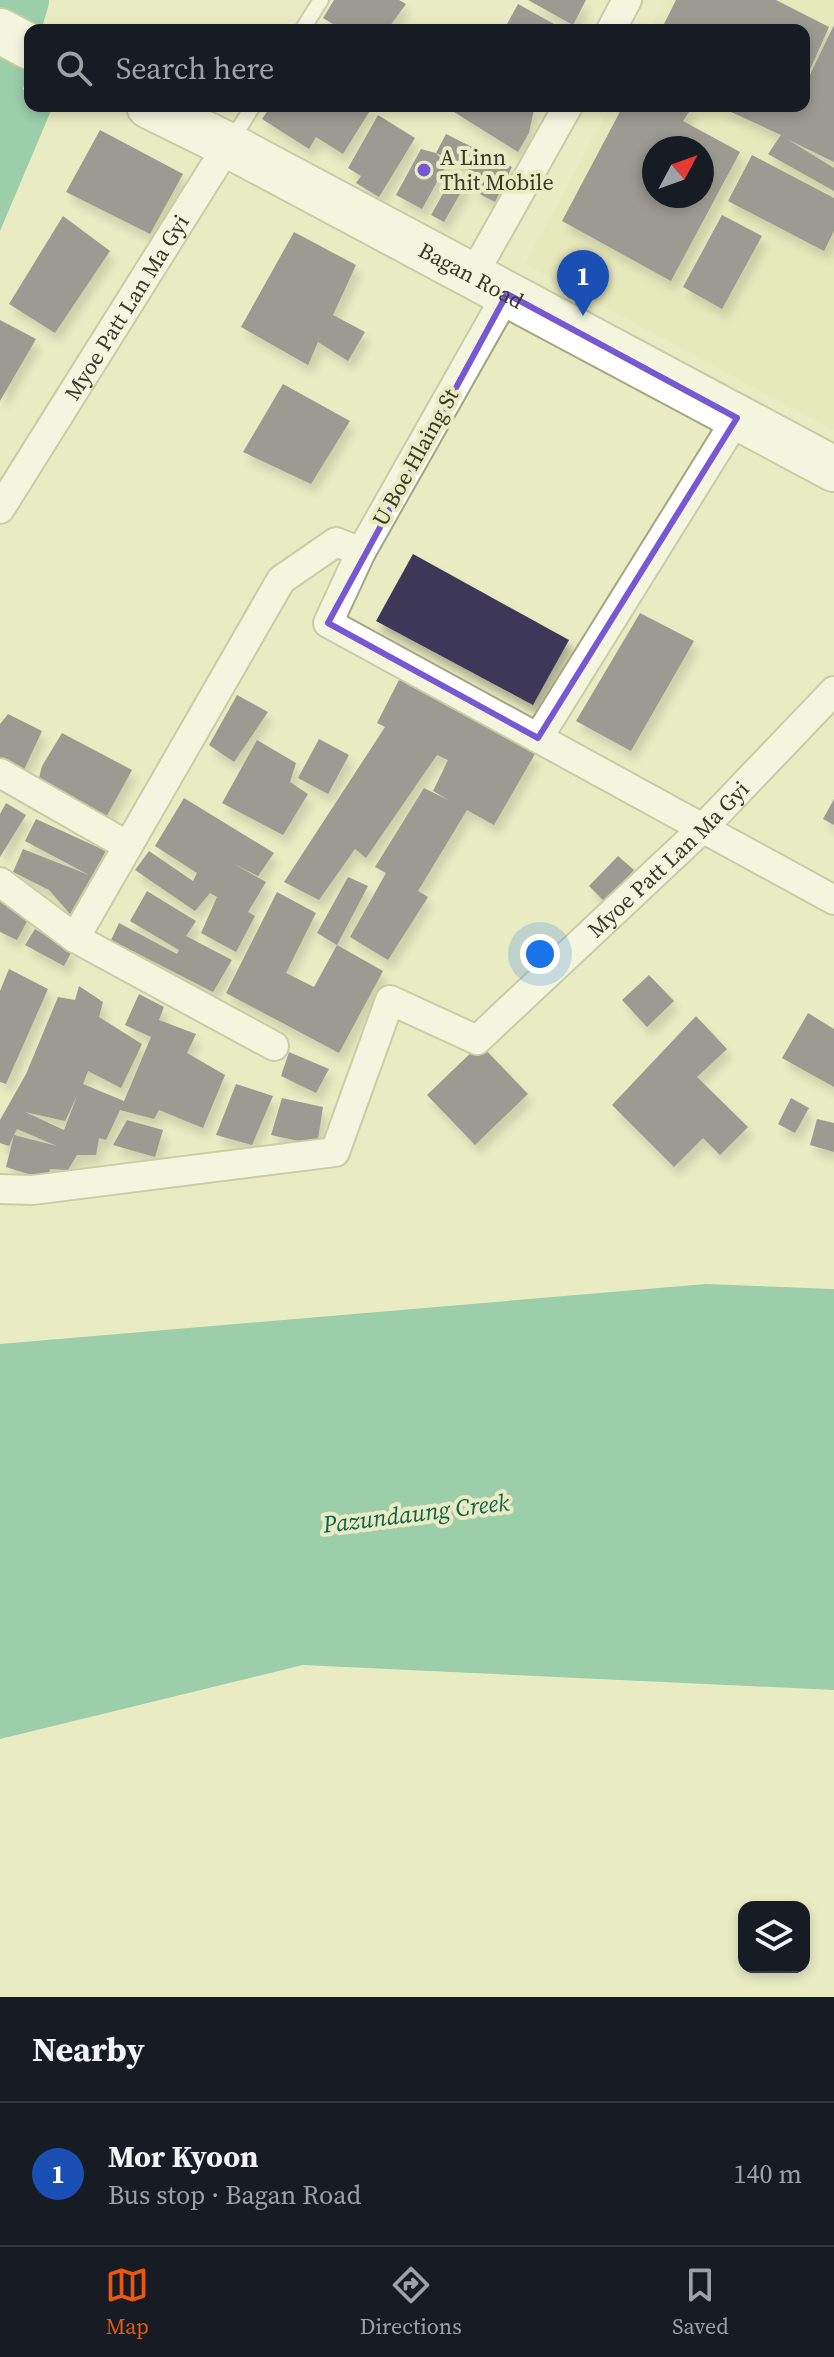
<!DOCTYPE html>
<meta charset="utf-8">
<style>
body{margin:0;font-family:"Source Serif 4",serif;background:#20242c;color:#f1f3f6}
.controls{position:absolute;right:24px;bottom:24px;display:grid;overflow:hidden;border-radius:16px;box-shadow:0 4px 12px #0003}
.controls button{width:72px;height:72px;display:grid;place-items:center;padding:0;border:0;border-bottom:2px solid #363941;background:#171b24;color:#f1f3f6;font:40px sans-serif}
.compass{position:absolute;left:642px;top:136px;width:72px;height:72px;border-radius:50%;background:#171b24;box-shadow:0 4px 12px #0003;rotate:49deg}
.you{position:absolute;left:540px;top:954px;width:28px;height:28px;margin:-20px;border:6px solid #fff;border-radius:50%;background:#1a73e8;box-shadow:0 0 0 12px #1a73e833}
.badge{display:grid;place-items:center;width:52px;height:52px;border-radius:50%;background:#ea580c;color:#fff;font-size:26px;font-weight:700}
.pin{position:absolute;translate:-50% -66px;filter:drop-shadow(0 2px 4px #0008)}
.pin::after{content:'';position:absolute;top:42px;width:28px;height:24px;background:inherit;clip-path:polygon(0 0,100% 0,50% 100%)}
.list{margin:0;padding:0;list-style:none}
h2{display:flex;justify-content:space-between;align-items:center;height:104px;margin:0;padding:0 32px;font-size:34px}
h2 small{font-size:26px;font-weight:400;color:#9ea1a6}
.list li{display:grid;grid-template-columns:52px 1fr auto;gap:24px;align-items:center;box-sizing:border-box;height:144px;padding:0 32px;border-top:2px solid #363941}
.list b{display:block;font-size:30px;white-space:nowrap}
.list p{margin:0;font-size:26px;white-space:nowrap;color:#9ea1a6}
.list em{font-size:26px;font-style:normal;color:#9ea1a6}
.icon{flex:none;width:44px;height:44px;fill:none;stroke:currentColor;stroke-width:2;stroke-linecap:round;stroke-linejoin:round}
.map{position:relative;flex:none;width:834px;height:1997px;overflow:hidden}
.search{position:absolute;background:#171b24;box-shadow:0 4px 12px #0003;left:24px;right:24px;top:24px;height:88px;display:flex;align-items:center;gap:20px;box-sizing:border-box;padding:0 28px;border-radius:16px;color:#9ea1a6;font-size:30px}
.sheet{height:248px;background:#171b24}
nav{display:flex;justify-content:space-around;align-items:center;box-sizing:border-box;height:112px;border-top:2px solid #363941;background:#171b24;font-size:22px;color:#9ea1a6}
nav a{display:grid;justify-items:center;gap:4px}
nav .on{color:#ea580c}
.map>svg:first-child{display:block}
.built{fill:#e2e5b3;fill-rule:evenodd}
.water{fill:#3da98a}
.lines{fill:none;stroke-linecap:round;stroke-linejoin:round}
.river{stroke:#3da98a;stroke-width:54}
.building{fill:#3d3858;fill-rule:evenodd;filter:url(#shadow)}
.service-casing{stroke:#a4a67f;stroke-width:18}
.minor-casing{stroke:#a4a67f;stroke-width:32}
.primary-casing{stroke:#a4a67f;stroke-width:48}
.service{stroke:#fff;stroke-width:14}
.minor{stroke:#fff;stroke-width:28}
.primary{stroke:#fff;stroke-width:44}
.marked{fill:none;stroke:#7658d2;stroke-width:6;stroke-linejoin:round}
.poi-dot{fill:#7658d2;stroke:#e9ecc3;stroke-width:3}
.labels{text-anchor:middle;dominant-baseline:central;stroke-width:8;stroke-linejoin:round;paint-order:stroke}
.poi-label{font-size:22px;fill:#383928;stroke:#e9ecc3;text-anchor:start}
.street-label{font-size:22px;fill:#383928;stroke:#e9ecc3}
.water-label{font-size:24px;font-style:italic;fill:#0d634d;stroke:#e9ecc3}
</style>
<div class="map">
<svg width="834" height="1997" viewBox="0 0 834 1997">
<defs>
<filter id="shadow"><feDropShadow dx="5" dy="9" stdDeviation="4" flood-color="#0004"/></filter>
</defs>
<rect width="100%" height="100%" fill="#e9ecc3"/>
<path class="built" d="M 666,0 L 834,0 L 834,431 L 525,264 L 610,106 L 804,106 L 804,30 L 650,30 ZM 654,148 L 702,148 L 702,196 L 654,196 Z"/>
<g class="water">
<path d="M 0,77 L 30,93 L 30,106 L 53,106 L 0,231 Z"/>
<path d="M 706,1284 L 834,1289 L 834,1690 L 303,1665 L 0,1739 L 0,1344 Z"/>
</g>
<g class="lines">
<path class="river" d="M 0,74 L 22,0"/>
</g>
<g class="building">
<path d="M 334,0 L 399,0 L 406,4 L 387,30 L 343,30 L 323,18 Z"/>
<path d="M 528,0 L 586,0 L 573,25 Z"/>
<path d="M 676,0 L 776,0 L 829,27 L 804,83 L 804,30 L 661,30 Z"/>
<path d="M 518,4 L 565,30 L 513,30 L 506,26 Z"/>
<path d="M 834,25 L 834,162 L 787,139 L 834,168 L 834,191 L 768,154 L 781,135 L 718,106 L 804,106 L 804,87 Z"/>
<path d="M 271,106 L 366,106 L 371,109 L 343,154 L 316,137 L 309,149 L 262,119 Z"/>
<path d="M 458,106 L 528,106 L 534,109 L 529,133 L 518,152 L 454,112 Z"/>
<path d="M 623,106 L 693,106 L 683,121 L 740,152 L 671,281 L 562,221 ZM 654,148 L 702,148 L 702,196 L 654,196 Z"/>
<path d="M 378,115 L 415,138 L 379,197 L 356,183 L 361,176 L 348,168 Z"/>
<path d="M 100,130 L 183,174 L 150,234 L 66,192 Z"/>
<path d="M 446,134 L 512,167 L 495,202 L 474,191 L 482,176 L 436,153 L 447,164 L 422,209 L 396,195 L 421,149 L 436,153 Z"/>
<path d="M 752,155 L 834,198 L 834,231 L 824,251 L 728,201 Z"/>
<path d="M 455,172 L 468,180 L 444,222 L 431,215 Z"/>
<path d="M 722,215 L 762,236 L 722,309 L 683,287 Z"/>
<path d="M 63,216 L 110,251 L 55,333 L 9,304 Z"/>
<path d="M 294,232 L 356,265 L 333,315 L 365,332 L 348,361 L 318,342 L 308,365 L 241,327 Z"/>
<path d="M 0,320 L 36,339 L 0,401 Z"/>
<path d="M 283,384 L 350,421 L 311,484 L 243,452 Z"/>
<path d="M 413,554 L 569,640 L 533,705 L 376,621 Z"/>
<path d="M 640,613 L 694,641 L 631,751 L 576,721 Z"/>
<path d="M 400,678 L 535,754 L 494,825 L 467,810 L 418,891 L 428,897 L 388,960 L 350,937 L 386,873 L 375,867 L 424,788 L 450,801 L 433,791 L 448,760 L 437,755 L 366,858 L 355,849 L 319,900 L 284,882 L 385,727 L 377,723 Z"/>
<path d="M 237,695 L 268,712 L 234,762 L 209,745 Z"/>
<path d="M 8,714 L 42,731 L 22,774 L 0,763 L 0,724 Z"/>
<path d="M 62,733 L 132,770 L 104,821 L 38,782 L 42,766 Z"/>
<path d="M 319,739 L 349,755 L 328,794 L 298,778 Z"/>
<path d="M 257,740 L 296,763 L 290,782 L 308,794 L 283,835 L 222,803 Z"/>
<path d="M 184,798 L 274,853 L 258,876 L 234,864 L 266,882 L 248,912 L 255,916 L 236,952 L 201,933 L 217,897 L 210,893 L 195,911 L 135,870 L 149,851 L 193,881 L 197,873 L 155,846 Z"/>
<path d="M 834,799 L 834,825 L 823,819 Z"/>
<path d="M 6,803 L 26,815 L 0,857 L 0,814 Z"/>
<path d="M 36,819 L 106,851 L 70,914 L 49,890 L 13,872 L 23,849 L 89,875 L 25,841 Z"/>
<path d="M 618,856 L 634,870 L 605,902 L 589,886 Z"/>
<path d="M 348,877 L 368,886 L 337,945 L 383,971 L 339,1053 L 226,993 L 277,892 L 316,913 L 286,973 L 314,987 L 337,945 L 317,933 Z"/>
<path d="M 147,891 L 196,921 L 186,936 L 232,960 L 213,992 L 111,940 L 119,923 L 177,954 L 179,950 L 130,921 Z"/>
<path d="M 0,897 L 30,916 L 17,940 L 0,932 Z"/>
<path d="M 35,929 L 72,951 L 64,966 L 25,945 Z"/>
<path d="M 9,969 L 48,989 L 6,1084 L 0,1082 L 0,991 Z"/>
<path d="M 649,975 L 674,1001 L 647,1027 L 622,1000 Z"/>
<path d="M 79,986 L 103,1002 L 99,1017 L 142,1044 L 121,1088 L 88,1071 L 83,1084 L 124,1101 L 151,1037 L 125,1025 L 139,994 L 164,1007 L 159,1020 L 196,1034 L 187,1053 L 225,1075 L 203,1128 L 159,1110 L 154,1119 L 120,1110 L 106,1140 L 99,1138 L 96,1155 L 77,1155 L 68,1170 L 50,1169 L 47,1180 L 6,1167 L 14,1135 L 9,1146 L 0,1143 L 0,1120 L 26,1074 L 58,997 L 75,1000 ZM 77,1096 L 64,1130 L 25,1112 L 65,1121 ZM 17,1129 L 57,1146 L 14,1135 Z"/>
<path d="M 808,1013 L 834,1029 L 834,1087 L 782,1058 Z"/>
<path d="M 696,1016 L 727,1049 L 697,1077 L 748,1127 L 720,1155 L 703,1138 L 674,1167 L 612,1105 Z"/>
<path d="M 480,1044 L 528,1094 L 475,1145 L 427,1095 Z"/>
<path d="M 289,1052 L 329,1069 L 316,1093 L 281,1076 Z"/>
<path d="M 236,1084 L 273,1096 L 252,1145 L 216,1135 Z"/>
<path d="M 282,1098 L 323,1107 L 317,1145 L 271,1135 Z"/>
<path d="M 791,1098 L 809,1108 L 795,1133 L 778,1124 Z"/>
<path d="M 817,1119 L 834,1123 L 834,1152 L 810,1145 Z"/>
<path d="M 127,1120 L 163,1130 L 155,1157 L 113,1145 Z"/>
</g>
<g class="lines">
<defs>
<g id="service">
<path d="M 302,30 L 321,0"/>
<path d="M 231,141 L 253,106"/>
</g>
<g id="minor">
<path d="M 611,30 L 627,0"/>
<path d="M 473,275 L 568,106"/>
<path d="M 507,294 L 361,552 L 328,623 L 834,900"/>
<path id="s1" d="M 0,509 L 228,145"/>
<path d="M 538,738 L 737,418"/>
<path d="M 0,773 L 128,846"/>
<path d="M 0,882 L 75,938 L 274,1046"/>
<path d="M 75,938 L 281,580 L 336,542 L 361,552"/>
<path id="s2" d="M 0,1189 L 33,1190 L 335,1152 L 390,1000 L 477,1040 L 702,829 L 834,691"/>
</g>
<g id="primary">
<path d="M 0,31 L 30,47"/>
<path id="s3" d="M 149,106 L 228,145 L 834,469"/>
</g>
</defs>
<use href="#service" class="service-casing"/>
<use href="#minor" class="minor-casing"/>
<use href="#primary" class="primary-casing"/>
<use href="#service" class="service"/>
<use href="#minor" class="minor"/>
<use href="#primary" class="primary"/>
</g>
<path d="M0 0H834V1997H0ZM 507,294 L 737,418 L 538,738 L 328,623 Z" fill="#e9ecc3" fill-opacity=".55" fill-rule="evenodd"/>
<path class="marked" d="M 507,294 L 737,418 L 538,738 L 328,623 Z"/>
<circle class="poi-dot" cx="424" cy="170" r="8"/>
<g class="labels">
<g class="poi-label">
<text x="440" y="157">A Linn<tspan x="440" dy="25">Thit Mobile</tspan></text>
</g>
<g class="street-label">
<text stroke="none"><textPath href="#s3" startOffset="364">Bagan Road</textPath></text>
<text stroke="none"><textPath href="#s1" startOffset="238">Myoe Patt Lan Ma Gyi</textPath></text>
<text transform="translate(415 457) rotate(-61)">U Boe Hlaing St</text>
<text stroke="none"><textPath href="#s2" startOffset="858">Myoe Patt Lan Ma Gyi</textPath></text>
</g>
<g class="water-label">
<text transform="translate(416 1513) rotate(-7)">Pazundaung Creek</text>
</g>
</g>
</svg>
<div class="controls">
<button><svg class="icon" aria-label="layers" viewBox="0 0 24 24"><path d="M12 4l9 5-9 5-9-5zM3 14l9 5 9-5"/></svg></button>
</div>
<svg class="compass" viewBox="-18 -18 36 36"><path d="M0-13l5 13h-10z" fill="#e53935"/><path d="M0 13l5-13h-10z" fill="#9ea1a6"/></svg>
<div class="you"></div>
<div class="pin badge" style="left:583px;top:316px;background:#1a4fb4">1</div>
<div class="search"><svg class="icon" aria-label="search" viewBox="0 0 24 24"><circle cx="10" cy="10" r="6"/><path d="M15 15l6 6"/></svg>Search here</div>
</div>
<section class="sheet">
<h2>Nearby<small></small></h2>
<ul class="list">
<li><span class="badge" style="background:#1a4fb4">1</span><div><b>Mor Kyoon</b><p>Bus stop · Bagan Road</p></div><em>140 m</em></li>
</ul>
</section>
<nav>
<a class="on"><svg class="icon" aria-label="map" viewBox="0 0 24 24"><path d="M3 6l6-2 6 2 6-2v14l-6 2-6-2-6 2zM9 4v14M15 6v14"/></svg>Map</a>
<a><svg class="icon" aria-label="directions" viewBox="0 0 24 24"><path d="M12 3l9 9-9 9-9-9zM9 14v-3h6M13 9l2 2-2 2"/></svg>Directions</a>
<a><svg class="icon" aria-label="saved" viewBox="0 0 24 24"><path d="M7 4h10v16l-5-4-5 4z"/></svg>Saved</a>
</nav>
